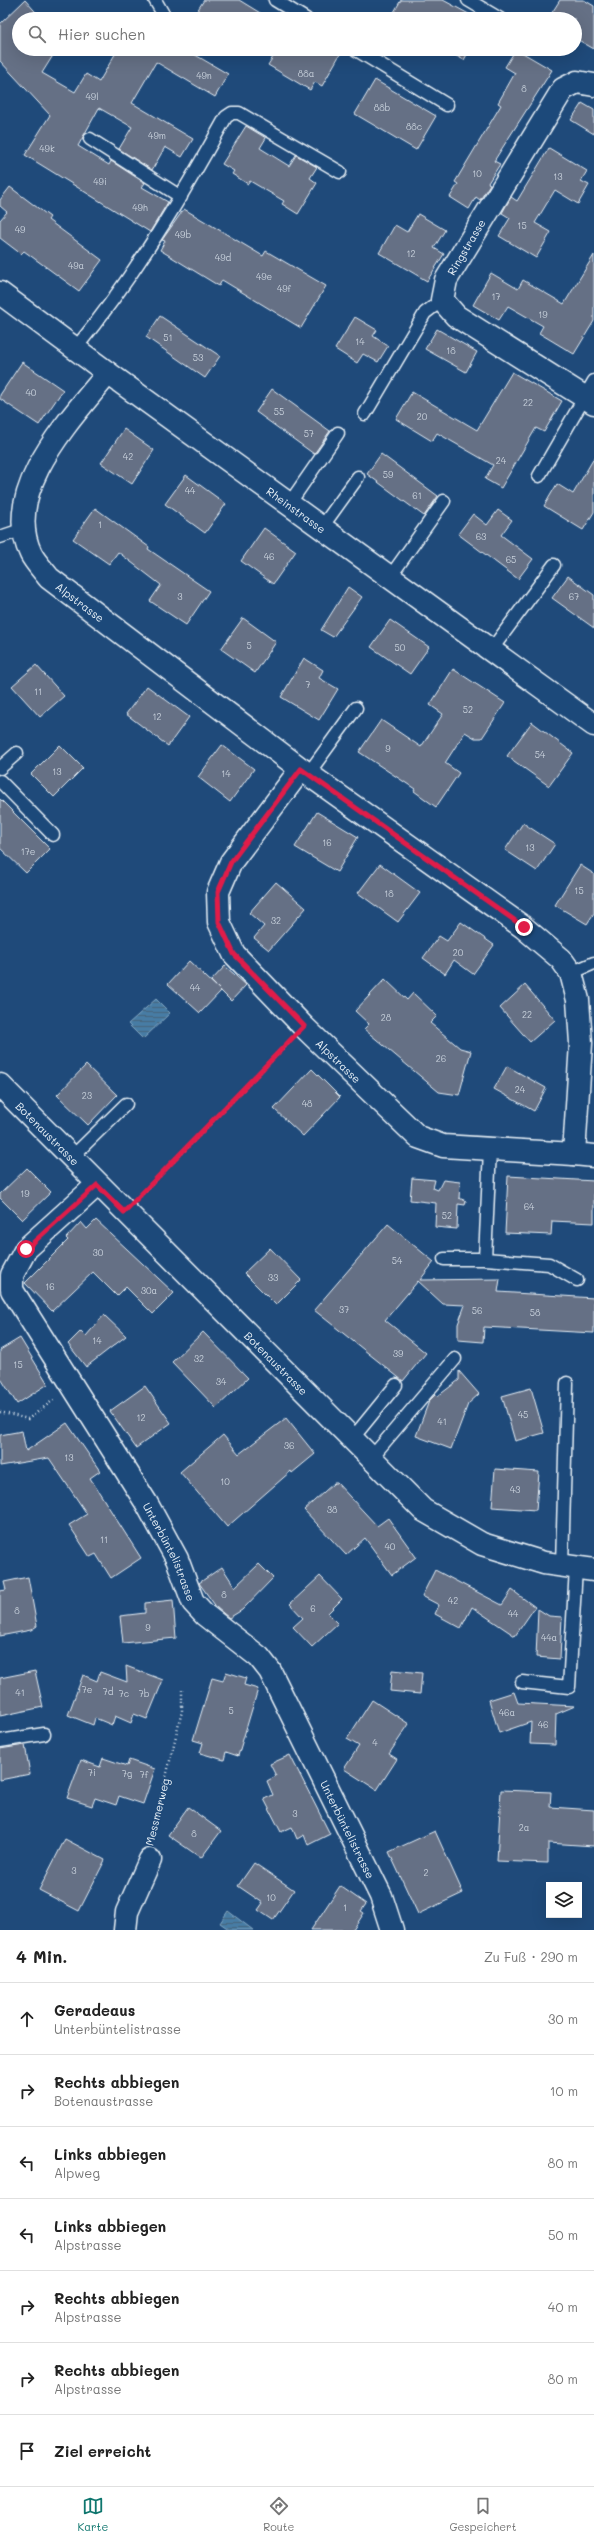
<!DOCTYPE html>
<html lang="de">
<meta charset="utf-8">
<style>
body{margin:0;font-family:Mali,sans-serif;background:#f6f6f6;color:#222}
.controls{position:absolute;right:12px;bottom:12px;display:grid;overflow:hidden;border-radius:0px;box-shadow:0 4px 16px #0002}
.controls button{width:36px;height:36px;display:grid;place-items:center;padding:0;border:0;border-bottom:1px solid #e0e0e0;background:#fff;color:#222;font:20px sans-serif}
.stop{position:absolute;width:12px;height:12px;margin:-9px;border:3px solid #e11d48;border-radius:50%;background:#fff}
.stop.end{background:#e11d48;border-color:#fff;box-shadow:0 1px 4px #0008}
.list{margin:0;padding:0;list-style:none}
h2{display:flex;justify-content:space-between;align-items:center;height:52px;margin:0;padding:0 16px;font-size:17px}
h2 small{font-size:13px;font-weight:400;color:#767676}
.list li{display:grid;grid-template-columns:26px 1fr auto;gap:12px;align-items:center;box-sizing:border-box;height:72px;padding:0 16px;border-top:1px solid #e0e0e0}
.list b{display:block;font-size:15px;white-space:nowrap}
.list p{margin:0;font-size:13px;white-space:nowrap;color:#767676}
.list em{font-size:13px;font-style:normal;color:#767676}
.icon{flex:none;width:22px;height:22px;fill:none;stroke:currentColor;stroke-width:2;stroke-linecap:round;stroke-linejoin:round}
.map{position:relative;flex:none;width:594px;height:1930px;overflow:hidden}
.search{position:absolute;background:#fff;box-shadow:0 4px 16px #0002;left:12px;right:12px;top:12px;height:44px;display:flex;align-items:center;gap:10px;box-sizing:border-box;padding:0 14px;border-radius:22px;color:#767676;font-size:15px}
.sheet{height:556px;background:#fff}
nav{display:flex;justify-content:space-around;align-items:center;box-sizing:border-box;height:56px;border-top:1px solid #e0e0e0;background:#fff;font-size:11px;color:#767676}
nav a{display:grid;justify-items:center;gap:2px}
nav .on{color:#0f766e}
.map>svg:first-child{display:block}
.water{fill:url(#water-rules);stroke:#87abc6}
.building{fill:#656f85;stroke:#e8f1f8}
.lines{fill:none;stroke-linecap:round;stroke-linejoin:round}
.service-casing{stroke:#e8f1f8;stroke-width:15}
.minor-casing{stroke:#e8f1f8;stroke-width:25}
.tertiary-casing{stroke:#e8f1f8;stroke-width:25}
.path{stroke:#e8f1f8;stroke-width:2.5;stroke-dasharray:1 3;stroke-linecap:butt}
.service{stroke:#1f4a7a;stroke-width:12}
.minor{stroke:#1f4a7a;stroke-width:22}
.tertiary{stroke:#1f4a7a;stroke-width:22}
.route{stroke:#e11d48;stroke-width:5}
.labels{text-anchor:middle;dominant-baseline:central;stroke-width:3;stroke-linejoin:round;paint-order:stroke}
.number-label{font-size:9px;fill:#c7d0db}
.street-label{font-size:11px;fill:#e8f1f8;stroke:#1f4a7a}
</style>
<div class="map">
<svg width="594" height="1930" viewBox="0 0 594 1930">
<defs>
<pattern id="water-rules" width="6" height="5" patternUnits="userSpaceOnUse"><rect width="6" height="5" fill="#477ca4"/><path d="M0 2.5h6" fill="none" stroke="#47657c"/></pattern>
</defs>
<rect width="100%" height="100%" fill="#1f4a7a"/>
<filter id="ink" filterUnits="userSpaceOnUse"><feTurbulence type="fractalNoise" baseFrequency=".025" numOctaves="2"/><feDisplacementMap in="SourceGraphic" scale="8" xChannelSelector="R" yChannelSelector="G"/><feConvolveMatrix kernelMatrix="1 2 1 2 8 2 1 2 1" color-interpolation-filters="sRGB"/></filter>
<g filter="url(#ink)">
<g class="water">
<path d="M 156,999 L 170,1013 L 143,1039 L 128,1024 Z"/>
<path d="M 228,1911 L 253,1930 L 230,1930 L 220,1923 Z"/>
</g>
<g class="building">
<path d="M 25,0 L 42,19 L 19,19 L 19,49 L 57,49 L 42,73 L 75,92 L 86,74 L 99,82 L 118,49 L 185,49 L 228,74 L 215,97 L 156,62 L 132,103 L 193,139 L 182,157 L 165,147 L 152,170 L 119,149 L 132,127 L 99,108 L 78,146 L 109,165 L 111,161 L 145,183 L 142,187 L 168,202 L 150,232 L 25,155 L 50,115 L 0,61 L 0,24 Z"/>
<path d="M 204,0 L 239,0 L 270,19 L 192,19 Z"/>
<path d="M 401,0 L 443,0 L 478,19 L 390,19 Z"/>
<path d="M 560,0 L 584,0 L 594,6 L 594,49 L 575,38 L 575,19 L 548,19 Z"/>
<path d="M 278,49 L 343,49 L 322,86 L 315,82 L 310,90 L 268,65 Z"/>
<path d="M 443,49 L 470,49 L 464,60 Z"/>
<path d="M 516,49 L 552,70 L 494,161 L 500,164 L 488,183 L 490,184 L 480,200 L 476,197 L 469,209 L 450,197 L 458,184 L 455,182 L 501,105 L 498,103 L 515,73 L 505,67 Z"/>
<path d="M 375,80 L 436,116 L 416,150 L 355,114 Z"/>
<path d="M 582,103 L 594,110 L 594,134 L 571,120 Z"/>
<path d="M 246,126 L 266,138 L 260,148 L 289,166 L 296,155 L 317,167 L 310,178 L 317,183 L 298,214 L 282,204 L 284,201 L 250,181 L 248,184 L 232,174 L 234,171 L 222,164 Z"/>
<path d="M 549,148 L 587,171 L 581,181 L 589,185 L 578,204 L 555,190 L 535,223 L 551,232 L 536,258 L 499,236 L 510,218 L 502,213 L 511,197 L 517,201 Z"/>
<path d="M 10,187 L 50,217 L 48,220 L 102,260 L 79,291 L 24,251 L 21,254 L 0,238 L 0,220 L 7,212 L 0,206 L 0,200 Z"/>
<path d="M 184,209 L 263,256 L 266,251 L 326,286 L 301,328 L 222,280 L 219,286 L 160,250 L 165,241 L 162,240 Z"/>
<path d="M 418,214 L 445,230 L 434,248 L 444,254 L 427,281 L 379,253 L 395,225 L 407,232 Z"/>
<path d="M 594,255 L 594,321 L 574,354 L 539,333 L 543,326 L 508,306 L 499,320 L 473,305 L 491,273 L 518,289 L 523,280 L 564,304 Z"/>
<path d="M 160,316 L 220,356 L 205,378 L 146,337 Z"/>
<path d="M 355,317 L 377,330 L 373,336 L 388,346 L 378,362 L 363,354 L 357,363 L 335,349 Z"/>
<path d="M 437,329 L 477,352 L 466,372 L 425,349 Z"/>
<path d="M 22,362 L 63,390 L 39,425 L 0,399 L 0,395 Z"/>
<path d="M 512,372 L 562,401 L 544,432 L 536,428 L 501,488 L 485,479 L 493,465 L 437,433 L 432,441 L 396,419 L 412,392 L 477,430 Z"/>
<path d="M 272,389 L 330,431 L 314,454 L 256,412 Z"/>
<path d="M 124,429 L 154,450 L 132,484 L 101,463 Z"/>
<path d="M 381,454 L 438,496 L 424,516 L 367,474 Z"/>
<path d="M 594,458 L 594,512 L 583,530 L 544,506 L 557,484 L 573,494 Z"/>
<path d="M 186,475 L 226,504 L 205,533 L 165,504 Z"/>
<path d="M 95,508 L 149,547 L 148,549 L 209,591 L 186,625 L 150,601 L 161,585 L 118,552 L 109,564 L 73,539 Z"/>
<path d="M 498,510 L 512,520 L 501,535 L 533,559 L 518,579 L 458,534 L 473,514 L 487,525 Z"/>
<path d="M 264,528 L 296,551 L 273,584 L 241,561 Z"/>
<path d="M 568,576 L 594,595 L 594,628 L 552,598 Z"/>
<path d="M 348,587 L 362,597 L 333,637 L 321,630 Z"/>
<path d="M 243,618 L 276,642 L 255,673 L 221,649 Z"/>
<path d="M 390,620 L 429,647 L 410,674 L 371,647 Z"/>
<path d="M 304,658 L 323,670 L 319,678 L 338,689 L 319,720 L 281,697 Z"/>
<path d="M 36,665 L 64,696 L 40,717 L 12,686 Z"/>
<path d="M 453,669 L 505,703 L 482,738 L 475,738 L 465,732 L 445,763 L 459,773 L 436,807 L 414,791 L 415,789 L 359,752 L 381,720 L 421,747 L 443,714 L 430,705 Z"/>
<path d="M 147,686 L 189,717 L 168,746 L 126,714 Z"/>
<path d="M 532,722 L 573,753 L 549,786 L 507,756 Z"/>
<path d="M 60,745 L 83,768 L 54,797 L 31,774 Z"/>
<path d="M 222,745 L 254,769 L 230,802 L 198,777 Z"/>
<path d="M 0,799 L 50,849 L 26,873 L 0,848 Z"/>
<path d="M 317,812 L 358,837 L 337,872 L 295,847 Z"/>
<path d="M 523,823 L 555,844 L 537,871 L 505,850 Z"/>
<path d="M 380,864 L 420,893 L 398,922 L 358,893 Z"/>
<path d="M 580,865 L 594,874 L 594,913 L 587,924 L 555,905 Z"/>
<path d="M 276,882 L 306,908 L 269,950 L 254,938 L 264,926 L 249,913 Z"/>
<path d="M 461,922 L 494,945 L 473,974 L 454,960 L 445,974 L 423,958 L 439,936 L 447,941 Z"/>
<path d="M 189,961 L 221,991 L 200,1013 L 168,984 Z"/>
<path d="M 225,966 L 246,985 L 231,1001 L 211,981 Z"/>
<path d="M 385,979 L 407,1000 L 413,993 L 437,1016 L 430,1023 L 460,1048 L 471,1051 L 459,1095 L 439,1092 L 364,1029 L 369,1024 L 355,1011 Z"/>
<path d="M 525,985 L 555,1020 L 530,1042 L 500,1008 Z"/>
<path d="M 86,1065 L 117,1095 L 88,1125 L 57,1095 Z"/>
<path d="M 507,1066 L 546,1088 L 534,1111 L 494,1089 Z"/>
<path d="M 312,1069 L 340,1097 L 303,1136 L 274,1109 Z"/>
<path d="M 27,1168 L 51,1192 L 22,1220 L 0,1198 L 0,1194 Z"/>
<path d="M 508,1176 L 594,1181 L 594,1223 L 552,1221 L 551,1235 L 505,1233 Z"/>
<path d="M 412,1178 L 435,1180 L 433,1188 L 438,1190 L 443,1180 L 460,1182 L 459,1198 L 466,1201 L 465,1205 L 458,1204 L 457,1229 L 435,1227 L 436,1203 L 410,1200 Z"/>
<path d="M 96,1220 L 174,1293 L 153,1314 L 126,1287 L 117,1296 L 93,1272 L 52,1311 L 25,1283 L 68,1240 L 66,1238 L 81,1222 L 87,1229 Z"/>
<path d="M 388,1224 L 434,1262 L 420,1280 L 500,1279 L 498,1292 L 594,1298 L 594,1333 L 484,1327 L 483,1342 L 458,1340 L 458,1324 L 465,1305 L 443,1304 L 418,1281 L 385,1320 L 426,1353 L 403,1381 L 314,1310 Z"/>
<path d="M 270,1248 L 301,1280 L 276,1305 L 244,1273 Z"/>
<path d="M 104,1315 L 126,1336 L 86,1367 L 68,1344 L 81,1331 L 86,1336 Z"/>
<path d="M 203,1332 L 248,1378 L 216,1408 L 172,1362 Z"/>
<path d="M 20,1338 L 48,1384 L 17,1404 L 0,1377 L 0,1350 Z"/>
<path d="M 459,1371 L 479,1394 L 468,1404 L 451,1449 L 416,1436 L 429,1401 L 435,1395 L 438,1396 L 459,1380 Z"/>
<path d="M 145,1386 L 171,1423 L 136,1448 L 110,1411 Z"/>
<path d="M 531,1388 L 544,1433 L 515,1441 L 502,1396 Z"/>
<path d="M 286,1418 L 315,1454 L 292,1473 L 291,1471 L 227,1527 L 180,1472 L 223,1435 L 239,1454 Z"/>
<path d="M 67,1423 L 100,1471 L 90,1478 L 141,1558 L 111,1578 L 96,1554 L 90,1557 L 69,1525 L 87,1514 L 49,1458 L 0,1466 L 0,1435 L 22,1431 L 26,1451 Z"/>
<path d="M 495,1469 L 539,1472 L 536,1510 L 492,1507 Z"/>
<path d="M 334,1483 L 337,1483 L 377,1526 L 388,1518 L 416,1557 L 392,1575 L 365,1538 L 346,1555 L 304,1510 Z"/>
<path d="M 259,1564 L 273,1578 L 242,1610 L 229,1618 L 217,1608 L 199,1583 L 222,1567 L 235,1587 Z"/>
<path d="M 435,1570 L 502,1605 L 512,1590 L 535,1607 L 515,1636 L 472,1607 L 461,1628 L 435,1614 L 439,1605 L 422,1596 Z"/>
<path d="M 320,1576 L 342,1599 L 328,1613 L 338,1623 L 312,1647 L 293,1627 L 303,1618 L 290,1604 Z"/>
<path d="M 28,1577 L 37,1626 L 31,1630 L 0,1636 L 0,1591 L 6,1590 L 4,1582 Z"/>
<path d="M 173,1600 L 176,1638 L 123,1643 L 120,1616 L 145,1613 L 145,1603 Z"/>
<path d="M 538,1609 L 549,1616 L 562,1617 L 560,1659 L 536,1657 Z"/>
<path d="M 126,1666 L 163,1680 L 147,1719 L 134,1714 L 131,1723 L 115,1716 L 112,1725 L 95,1718 L 93,1725 L 68,1715 L 83,1675 L 97,1681 L 100,1672 L 127,1682 Z"/>
<path d="M 392,1670 L 422,1673 L 420,1694 L 390,1691 Z"/>
<path d="M 35,1671 L 43,1707 L 0,1716 L 0,1678 Z"/>
<path d="M 226,1672 L 246,1678 L 244,1685 L 258,1689 L 238,1756 L 226,1752 L 224,1760 L 200,1753 L 203,1743 L 193,1740 L 212,1678 L 223,1681 Z"/>
<path d="M 514,1692 L 518,1703 L 575,1706 L 556,1714 L 555,1745 L 530,1744 L 531,1722 L 499,1733 L 489,1700 Z"/>
<path d="M 372,1700 L 409,1724 L 389,1754 L 397,1759 L 377,1790 L 344,1769 L 359,1746 L 347,1739 Z"/>
<path d="M 25,1745 L 30,1774 L 0,1780 L 0,1749 Z"/>
<path d="M 290,1755 L 330,1834 L 308,1845 L 304,1835 L 297,1839 L 292,1827 L 281,1832 L 264,1799 L 273,1795 L 267,1781 L 276,1776 L 270,1764 Z"/>
<path d="M 103,1758 L 127,1766 L 129,1760 L 155,1769 L 143,1804 L 119,1796 L 116,1805 L 95,1798 L 92,1806 L 67,1798 L 81,1760 L 100,1767 Z"/>
<path d="M 501,1790 L 551,1792 L 550,1807 L 594,1810 L 594,1846 L 548,1843 L 548,1863 L 497,1861 Z"/>
<path d="M 188,1807 L 221,1831 L 201,1858 L 168,1835 Z"/>
<path d="M 435,1831 L 463,1893 L 418,1914 L 389,1852 Z"/>
<path d="M 65,1839 L 105,1860 L 79,1911 L 39,1890 Z"/>
<path d="M 254,1863 L 294,1890 L 273,1920 L 258,1910 L 263,1903 L 238,1886 Z"/>
<path d="M 340,1886 L 366,1904 L 361,1911 L 364,1913 L 353,1930 L 311,1930 Z"/>
</g>
<g class="lines">
<defs>
<g id="service">
<path d="M 155,0 L 166,19"/>
<path d="M 275,0 L 306,19"/>
<path d="M 468,0 L 500,19"/>
<path d="M 355,49 L 447,105"/>
<path d="M 90,139 L 181,197"/>
<path d="M 75,349 C 134,277 181,198 226,117 L 232,113 L 239,113 L 340,172"/>
<path d="M 365,414 L 425,313 L 442,300"/>
<path d="M 539,476 L 594,381"/>
<path d="M 289,504 L 338,433"/>
<path d="M 322,527 L 358,477"/>
<path d="M 0,537 L 24,529"/>
<path d="M 390,577 L 444,501"/>
<path d="M 492,649 L 554,565"/>
<path d="M 0,768 L 17,753"/>
<path d="M 308,774 L 356,708"/>
<path d="M 0,781 L 53,835"/>
<path d="M 571,973 L 594,963"/>
<path d="M 71,1158 L 126,1104"/>
<path d="M 444,1259 L 485,1259 L 549,1264 L 577,1280"/>
<path d="M 485,1259 L 490,1149"/>
<path d="M 352,1439 L 396,1385"/>
<path d="M 371,1458 L 455,1359"/>
<path d="M 562,1566 L 567,1383"/>
<path d="M 522,1682 L 569,1687 L 576,1568"/>
<path d="M 0,1741 L 44,1734"/>
</g>
<g id="minor">
<path d="M 594,85 L 577,82 L 563,89 L 446,280 L 442,300 L 456,316 L 594,403"/>
<path id="s1" d="M 108,373 C 72,418 0,491 31,554 C 35,562 43,570 49,578 L 301,769 L 523,927 L 561,959 L 571,973 L 578,1000 L 581,1043 L 574,1154 L 594,1156"/>
<path id="s2" d="M 301,769 L 231,862 L 218,892 L 219,922 L 234,954 L 304,1027 L 418,1137 L 443,1146 L 574,1154"/>
<path id="s3" d="M 0,1085 L 423,1510 L 482,1544 L 544,1563 L 594,1570"/>
<path id="s4" d="M 97,1185 L 26,1249 L 12,1275 L 12,1290 L 147,1504 L 177,1559 L 193,1602 L 205,1615 L 259,1657 L 270,1671 L 381,1896 L 392,1930"/>
<path d="M 125,1930 L 127,1912 L 150,1860"/>
</g>
<g id="tertiary">
<path id="s5" d="M 0,293 L 108,373 L 594,725"/>
</g>
</defs>
<use href="#service" class="service-casing"/>
<use href="#minor" class="minor-casing"/>
<use href="#tertiary" class="tertiary-casing"/>
<g class="path">
<path d="M 140,1196 L 288,1043"/>
<path d="M 0,1412 L 28,1419 L 55,1399"/>
<path d="M 151,1839 L 182,1711 L 182,1690"/>
</g>
<use href="#service" class="service"/>
<use href="#minor" class="minor"/>
<use href="#tertiary" class="tertiary"/>
</g>
</g>
<g class="lines" filter="url(#ink)">
<path class="route" d="M 26,1249 L 97,1185 L 124,1212 L 304,1026 L 234,954 L 219,922 L 218,892 L 231,862 L 301,769 L 524,927"/>
</g>
<g class="labels">
<g class="number-label">
<text x="306" y="73">88a</text>
<text x="204" y="75">49n</text>
<text x="524" y="88">8</text>
<text x="92" y="96">49l</text>
<text x="382" y="107">88b</text>
<text x="414" y="126">88c</text>
<text x="157" y="135">49m</text>
<text x="47" y="148">49k</text>
<text x="477" y="173">10</text>
<text x="558" y="176">13</text>
<text x="100" y="181">49i</text>
<text x="140" y="207">49h</text>
<text x="522" y="225">15</text>
<text x="20" y="229">49</text>
<text x="183" y="234">49b</text>
<text x="411" y="253">12</text>
<text x="223" y="257">49d</text>
<text x="76" y="265">49a</text>
<text x="264" y="276">49e</text>
<text x="284" y="288">49f</text>
<text x="496" y="296">17</text>
<text x="543" y="314">19</text>
<text x="168" y="337">51</text>
<text x="360" y="341">14</text>
<text x="451" y="350">18</text>
<text x="198" y="357">53</text>
<text x="31" y="392">40</text>
<text x="528" y="402">22</text>
<text x="279" y="411">55</text>
<text x="422" y="416">20</text>
<text x="309" y="433">57</text>
<text x="128" y="456">42</text>
<text x="501" y="460">24</text>
<text x="388" y="474">59</text>
<text x="190" y="490">44</text>
<text x="417" y="495">61</text>
<text x="100" y="524">1</text>
<text x="481" y="536">63</text>
<text x="269" y="556">46</text>
<text x="511" y="559">65</text>
<text x="180" y="596">3</text>
<text x="574" y="596">67</text>
<text x="249" y="645">5</text>
<text x="400" y="647">50</text>
<text x="308" y="684">7</text>
<text x="38" y="691">11</text>
<text x="468" y="709">52</text>
<text x="157" y="716">12</text>
<text x="388" y="748">9</text>
<text x="540" y="754">54</text>
<text x="57" y="771">13</text>
<text x="226" y="773">14</text>
<text x="327" y="842">16</text>
<text x="530" y="847">13</text>
<text x="28" y="851">17e</text>
<text x="579" y="890">15</text>
<text x="389" y="893">18</text>
<text x="276" y="920">32</text>
<text x="458" y="952">20</text>
<text x="195" y="987">44</text>
<text x="527" y="1014">22</text>
<text x="386" y="1017">28</text>
<text x="441" y="1058">26</text>
<text x="520" y="1089">24</text>
<text x="87" y="1095">23</text>
<text x="307" y="1103">48</text>
<text x="25" y="1193">19</text>
<text x="529" y="1206">64</text>
<text x="447" y="1215">52</text>
<text x="98" y="1252">30</text>
<text x="397" y="1260">54</text>
<text x="273" y="1277">33</text>
<text x="50" y="1286">16</text>
<text x="149" y="1290">30a</text>
<text x="344" y="1309">37</text>
<text x="477" y="1310">56</text>
<text x="535" y="1312">58</text>
<text x="97" y="1340">14</text>
<text x="398" y="1353">39</text>
<text x="199" y="1358">32</text>
<text x="18" y="1364">15</text>
<text x="221" y="1381">34</text>
<text x="523" y="1414">45</text>
<text x="141" y="1417">12</text>
<text x="442" y="1421">41</text>
<text x="289" y="1445">36</text>
<text x="69" y="1457">13</text>
<text x="225" y="1481">10</text>
<text x="515" y="1489">43</text>
<text x="332" y="1509">38</text>
<text x="104" y="1539">11</text>
<text x="390" y="1546">40</text>
<text x="224" y="1594">8</text>
<text x="453" y="1600">42</text>
<text x="313" y="1608">6</text>
<text x="17" y="1610">8</text>
<text x="513" y="1613">44</text>
<text x="148" y="1627">9</text>
<text x="549" y="1637">44a</text>
<text x="87" y="1689">7e</text>
<text x="108" y="1691">7d</text>
<text x="20" y="1692">41</text>
<text x="124" y="1693">7c</text>
<text x="144" y="1693">7b</text>
<text x="231" y="1710">5</text>
<text x="507" y="1712">46a</text>
<text x="543" y="1724">46</text>
<text x="375" y="1742">4</text>
<text x="92" y="1772">7i</text>
<text x="127" y="1773">7g</text>
<text x="144" y="1774">7f</text>
<text x="295" y="1813">3</text>
<text x="524" y="1827">2a</text>
<text x="194" y="1833">8</text>
<text x="74" y="1870">3</text>
<text x="426" y="1872">2</text>
<text x="271" y="1897">10</text>
<text x="345" y="1907">1</text>
</g>
<g class="street-label">
<text transform="translate(466 247) rotate(-59)">Ringstrasse</text>
<text stroke="none"><textPath href="#s5" startOffset="367">Rheinstrasse</textPath></text>
<text stroke="none"><textPath href="#s1" startOffset="277">Alpstrasse</textPath></text>
<text stroke="none"><textPath href="#s2" startOffset="364">Alpstrasse</textPath></text>
<text stroke="none"><textPath href="#s3" startOffset="68">Botenaustrasse</textPath></text>
<text stroke="none"><textPath href="#s3" startOffset="392">Botenaustrasse</textPath></text>
<text stroke="none"><textPath href="#s4" startOffset="446">Unterbüntelistrasse</textPath></text>
<text transform="translate(157 1812) rotate(-76)">Messmerweg</text>
<text stroke="none"><textPath href="#s4" startOffset="782">Unterbüntelistrasse</textPath></text>
</g>
</g>
</svg>
<div class="controls">
<button><svg class="icon" aria-label="layers" viewBox="0 0 24 24"><path d="M12 4l9 5-9 5-9-5zM3 14l9 5 9-5"/></svg></button>
</div>
<div class="stop" style="left:26px;top:1249px"></div>
<div class="stop end" style="left:524px;top:927px"></div>
<div class="search"><svg class="icon" aria-label="search" viewBox="0 0 24 24"><circle cx="10" cy="10" r="6"/><path d="M15 15l6 6"/></svg>Hier suchen</div>
</div>
<section class="sheet">
<h2>4 Min.<small>Zu Fuß · 290 m</small></h2>
<ul class="list">
<li><svg class="icon" aria-label="ahead" viewBox="0 0 24 24"><path d="M12 20V5M6 11l6-6 6 6"/></svg><div><b>Geradeaus</b><p>Unterbüntelistrasse</p></div><em>30 m</em></li>
<li><svg class="icon" aria-label="right" viewBox="0 0 24 24"><path d="M7 20v-9h11M14 6l5 5-5 5"/></svg><div><b>Rechts abbiegen</b><p>Botenaustrasse</p></div><em>10 m</em></li>
<li><svg class="icon" aria-label="left" viewBox="0 0 24 24"><path d="M17 20v-9H6M10 6l-5 5 5 5"/></svg><div><b>Links abbiegen</b><p>Alpweg</p></div><em>80 m</em></li>
<li><svg class="icon" aria-label="left" viewBox="0 0 24 24"><path d="M17 20v-9H6M10 6l-5 5 5 5"/></svg><div><b>Links abbiegen</b><p>Alpstrasse</p></div><em>50 m</em></li>
<li><svg class="icon" aria-label="right" viewBox="0 0 24 24"><path d="M7 20v-9h11M14 6l5 5-5 5"/></svg><div><b>Rechts abbiegen</b><p>Alpstrasse</p></div><em>40 m</em></li>
<li><svg class="icon" aria-label="right" viewBox="0 0 24 24"><path d="M7 20v-9h11M14 6l5 5-5 5"/></svg><div><b>Rechts abbiegen</b><p>Alpstrasse</p></div><em>80 m</em></li>
<li><svg class="icon" aria-label="arrive" viewBox="0 0 24 24"><path d="M6 21V4h12l-3 4 3 4H6"/></svg><div><b>Ziel erreicht</b></div></li>
</ul>
</section>
<nav>
<a class="on"><svg class="icon" aria-label="map" viewBox="0 0 24 24"><path d="M3 6l6-2 6 2 6-2v14l-6 2-6-2-6 2zM9 4v14M15 6v14"/></svg>Karte</a>
<a><svg class="icon" aria-label="directions" viewBox="0 0 24 24"><path d="M12 3l9 9-9 9-9-9zM9 14v-3h6M13 9l2 2-2 2"/></svg>Route</a>
<a><svg class="icon" aria-label="saved" viewBox="0 0 24 24"><path d="M7 4h10v16l-5-4-5 4z"/></svg>Gespeichert</a>
</nav>
